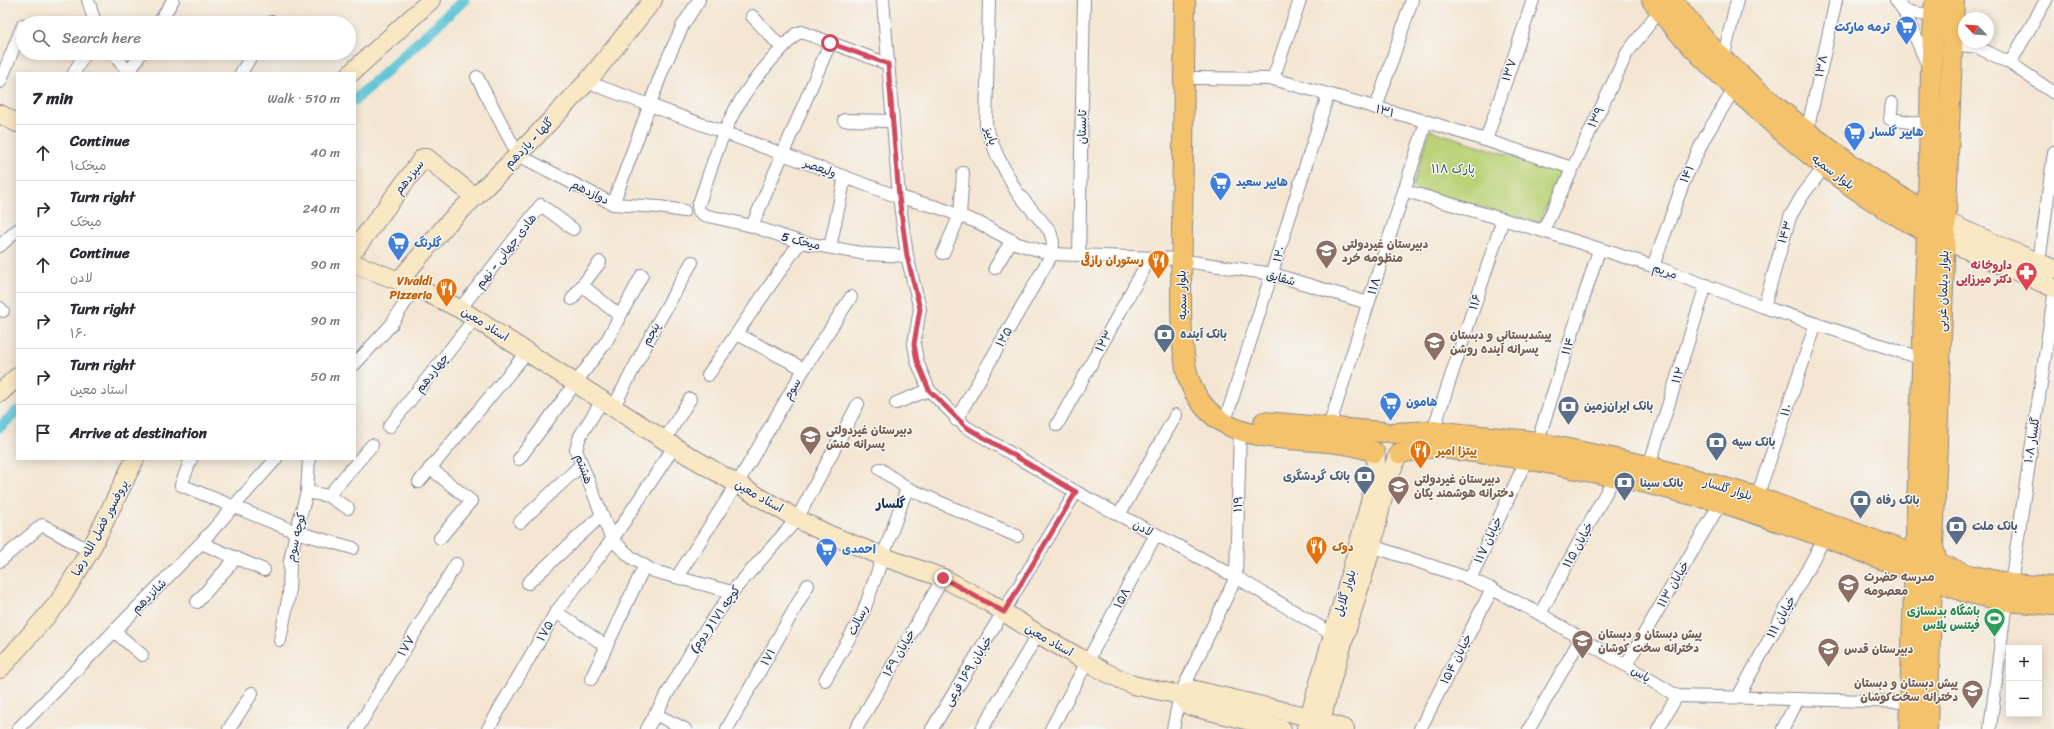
<!DOCTYPE html>
<meta charset="utf-8">
<style>
body{margin:0;font-family:Sriracha,"Playpen Sans Arabic",sans-serif;background:#f7f7f7;color:#2b2b33}
.controls{position:absolute;right:12px;bottom:12px;display:grid;overflow:hidden;border-radius:0px;box-shadow:0 2px 10px #0003}
.controls button{width:36px;height:36px;display:grid;place-items:center;padding:0;border:0;border-bottom:1px solid #e1e1e2;background:#fff;color:#2b2b33;font:20px sans-serif}
.compass{position:absolute;left:1958px;top:12px;width:36px;height:36px;border-radius:50%;background:#fff;box-shadow:0 2px 10px #0003;rotate:295deg}
.stop{position:absolute;width:12px;height:12px;margin:-9px;border:3px solid #d1495b;border-radius:50%;background:#fff}
.stop.end{background:#d1495b;border-color:#fff;box-shadow:0 1px 4px #0008}
.list{margin:0;padding:0;list-style:none}
h2{display:flex;justify-content:space-between;align-items:center;height:52px;margin:0;padding:0 16px;font-size:17px}
h2 small{font-size:13px;font-weight:400;color:#7c7c81}
.list li{display:grid;grid-template-columns:26px 1fr auto;gap:12px;align-items:center;box-sizing:border-box;height:56px;padding:0 16px;border-top:1px solid #e1e1e2}
.list b{display:block;font-size:15px;white-space:nowrap}
.list p{margin:0;font-size:13px;white-space:nowrap;color:#7c7c81}
.list em{font-size:13px;font-style:normal;color:#7c7c81}
.icon{flex:none;width:22px;height:22px;fill:none;stroke:currentColor;stroke-width:2;stroke-linecap:round;stroke-linejoin:round}
.map{position:relative;flex:none;width:2054px;height:729px;overflow:hidden}
.search{position:absolute;background:#fff;box-shadow:0 2px 10px #0003;left:16px;top:16px;width:340px;height:44px;display:flex;align-items:center;gap:10px;box-sizing:border-box;padding:0 14px;border-radius:22px;color:#7c7c81;font-size:15px}
.panel{position:absolute;background:#fff;box-shadow:0 2px 10px #0003;left:16px;top:72px;width:340px;height:388px;border-radius:0px}
.map>svg:first-child{display:block}
.green{fill:#bbd277;stroke:#6b806a}
.lines{fill:none;stroke-linecap:round;stroke-linejoin:round}
.canal{stroke:#5ac3d6;stroke-width:11}
.minor-casing{stroke:#888a98;stroke-width:14}
.secondary-casing{stroke:#888a98;stroke-width:20}
.primary-casing{stroke:#888a98;stroke-width:22}
.minor{stroke:#fff;stroke-width:12}
.secondary{stroke:#fae7c3;stroke-width:18}
.primary{stroke:#f3c26a;stroke-width:20}
.route{stroke:#d1495b;stroke-width:5}
.labels{text-anchor:middle;dominant-baseline:central;stroke-width:3;stroke-linejoin:round;paint-order:stroke}
.shop-label{font-size:12px;font-weight:bold;fill:#366cbe;stroke:#f6f6f2;text-anchor:start}
.street-label{font-size:12px;fill:#1b2f5e;stroke:#f6f6f2}
.park-label{font-size:12px;fill:#435864;stroke:#f6f6f2}
.education-label{font-size:12px;font-weight:bold;fill:#785e54;stroke:#f6f6f2;text-anchor:start}
.food-label{font-size:12px;font-weight:bold;fill:#c56008;stroke:#f6f6f2;text-anchor:end}
.health-label{font-size:12px;font-weight:bold;fill:#be3a42;stroke:#f6f6f2;text-anchor:end}
.service-label{font-size:12px;font-weight:bold;fill:#4e5e75;stroke:#f6f6f2;text-anchor:start}
.leisure-label{font-size:12px;font-weight:bold;fill:#27864d;stroke:#f6f6f2;text-anchor:end}
.neighbourhood-label{font-size:13px;font-weight:bold;fill:#1b2f5e;stroke:#f6f6f2}
</style>
<div class="map">
<svg width="2054" height="729" viewBox="0 0 2054 729">
<rect width="100%" height="100%" fill="#f6f6f2"/>
<filter id="ink" filterUnits="userSpaceOnUse"><feTurbulence type="fractalNoise" baseFrequency=".025" numOctaves="2"/><feDisplacementMap in="SourceGraphic" scale="8" xChannelSelector="R" yChannelSelector="G"/><feConvolveMatrix kernelMatrix="1 2 1 2 8 2 1 2 1" color-interpolation-filters="sRGB"/></filter>
<filter id="wash" filterUnits="userSpaceOnUse"><feTurbulence type="fractalNoise" baseFrequency=".012" numOctaves="4" result="noise"/><feDisplacementMap in="SourceGraphic" scale="16" xChannelSelector="R" yChannelSelector="G"/><feGaussianBlur stdDeviation="0.9" result="paint"/><feColorMatrix in="noise" values="0 0 0 0 0 0 0 0 0 0 0 0 0 0 0 0 0 1.4 0 .05"/><feComposite in="paint" operator="in"/></filter>
<g filter="url(#wash)">
<rect width="100%" height="100%" fill="#f4e6d2"/>
<path class="green" d="M 1430,130 L 1562,172 L 1539,223 L 1412,188 Z"/>
<g class="lines">
<g class="canal">
<path d="M 355,100 L 464,0"/>
<path d="M 0,427 L 17,411"/>
</g>
</g>
</g>
<g filter="url(#ink)">
<g class="lines">
<defs>
<g id="minor">
<path d="M 88,0 L 95,23"/>
<path d="M 883,0 L 899,197 L 907,256 L 920,309 L 914,344 L 917,361 L 929,390 L 966,427 L 1076,492 L 1236,577 L 1332,634"/>
<path d="M 1896,0 L 1904,11 L 1929,68"/>
<path d="M 1904,11 L 1934,16"/>
<path d="M 752,16 L 782,48"/>
<path d="M 159,23 L 173,0"/>
<path d="M 272,23 L 272,22"/>
<path d="M 1952,44 L 1977,47 L 2010,63 L 2054,93"/>
<path d="M 112,53 L 129,72"/>
<path d="M 1723,59 L 1737,0"/>
<path d="M 2010,63 L 2046,0"/>
<path d="M 888,64 L 802,32 L 796,34 C 774,56 751,81 736,108 C 719,139 710,173 698,206 L 699,211 L 704,215 L 752,226 L 800,242 L 866,254 L 907,256"/>
<path d="M 74,73 L 85,53"/>
<path d="M 129,73 L 141,53"/>
<path d="M 241,73 L 253,53"/>
<path d="M 477,77 L 518,155 L 613,204 L 663,69 L 683,25 L 699,0"/>
<path d="M 1195,78 L 1273,79 L 1432,123 L 1572,168"/>
<path d="M 1273,79 L 1300,0"/>
<path d="M 0,82 L 23,25"/>
<path d="M 587,82 L 899,197 L 937,207 L 979,223 L 1018,244 L 1052,254 L 1182,259"/>
<path d="M 1892,103 L 1890,119 L 1930,125"/>
<path d="M 1376,108 L 1412,0"/>
<path d="M 844,120 L 892,121"/>
<path d="M 1807,132 L 1836,0"/>
<path d="M 1486,140 L 1533,0"/>
<path d="M 1406,191 L 1543,231 L 1653,266 L 1764,307 L 1923,359"/>
<path d="M 613,204 L 659,207 L 684,211"/>
<path d="M 752,226 L 830,43"/>
<path d="M 1543,231 L 1627,53 L 1660,10"/>
<path d="M 0,246 L 17,230"/>
<path d="M 830,247 L 845,177"/>
<path d="M 943,253 L 960,215 L 963,173"/>
<path d="M 1079,255 L 1084,0"/>
<path d="M 1192,262 L 1273,274 L 1368,303"/>
<path d="M 2039,262 L 2054,152"/>
<path d="M 1653,266 L 1684,181 L 1705,137 L 1734,89"/>
<path d="M 995,268 L 1012,240"/>
<path d="M 583,286 L 620,316"/>
<path d="M 572,299 L 600,262"/>
<path d="M 1764,307 L 1790,217 L 1802,196 L 1825,166"/>
<path d="M 0,308 L 3,311"/>
<path d="M 460,309 L 541,205 L 573,229"/>
<path d="M 737,334 L 804,369"/>
<path d="M 355,364 L 391,325 L 415,287"/>
<path d="M 708,375 L 800,242"/>
<path d="M 602,401 L 580,436 L 576,450 L 612,540 L 632,558 L 653,571 L 732,592"/>
<path d="M 896,403 L 929,390"/>
<path d="M 613,408 L 657,324 L 692,262"/>
<path d="M 1228,412 L 1328,95"/>
<path d="M 956,420 L 1052,254 L 1053,242 L 1050,231 L 1016,191 L 997,155 L 986,127 L 989,0"/>
<path d="M 1057,425 L 1150,258"/>
<path d="M 389,427 L 475,318"/>
<path d="M 1329,427 L 1426,122"/>
<path d="M 1433,431 L 1503,219"/>
<path d="M 664,441 L 690,399"/>
<path d="M 1537,443 L 1599,250"/>
<path d="M 191,459 L 181,485 L 296,532 L 353,548"/>
<path d="M 519,459 L 606,342 L 642,275"/>
<path d="M 1649,466 L 1706,285"/>
<path d="M 430,468 L 471,501 L 440,538"/>
<path d="M 880,469 L 907,488 L 1017,536"/>
<path d="M 419,482 L 528,351"/>
<path d="M 307,492 L 328,496 L 348,508"/>
<path d="M 328,496 L 372,445"/>
<path d="M 1757,497 L 1816,324"/>
<path d="M 1119,515 L 1176,415"/>
<path d="M 520,522 L 581,465"/>
<path d="M 201,543 L 264,570"/>
<path d="M 1372,546 L 1470,579 L 1492,589 L 1540,614 L 1677,696 L 1910,702"/>
<path d="M 0,561 L 42,525 L 90,551"/>
<path d="M 677,577 L 737,484 L 804,369 L 851,297"/>
<path d="M 1470,579 L 1527,459"/>
<path d="M 528,583 L 602,515"/>
<path d="M 2011,584 L 2054,296"/>
<path d="M 197,602 L 236,558"/>
<path d="M 556,612 L 606,646"/>
<path d="M 1540,614 L 1615,476"/>
<path d="M 114,631 L 142,655"/>
<path d="M 280,640 L 289,595 L 290,561 L 296,532 L 307,492 L 309,459"/>
<path d="M 1626,665 L 1721,502"/>
<path d="M 591,679 L 644,567"/>
<path d="M 825,680 L 862,616 L 907,488"/>
<path d="M 1738,697 L 1825,537"/>
<path d="M 655,714 L 685,729"/>
<path d="M 18,729 L 201,543 L 276,459"/>
<path d="M 229,729 L 252,693"/>
<path d="M 357,729 L 456,564"/>
<path d="M 488,729 L 556,612 L 612,540 L 674,447"/>
<path d="M 647,729 L 694,647 L 732,592 L 797,519 L 858,404"/>
<path d="M 727,729 L 808,585"/>
<path d="M 856,729 L 943,578"/>
<path d="M 932,729 L 1076,492"/>
<path d="M 982,729 L 1038,634"/>
<path d="M 1051,729 L 1156,534"/>
<path d="M 1173,729 L 1180,695 L 1236,577 L 1240,430"/>
<path d="M 1420,729 L 1492,589"/>
<path d="M 1529,729 L 1581,638"/>
<path d="M 1658,729 L 1677,696"/>
<path d="M 1783,729 L 1798,699"/>
<path d="M 1990,729 L 2006,601"/>
</g>
<g id="secondary">
<path d="M 351,73 L 431,0"/>
<path d="M 0,114 L 17,123"/>
<path d="M 1945,221 L 2007,249 L 2054,269"/>
<path d="M 1945,240 L 2054,288"/>
<path d="M 355,249 L 423,158 L 427,158 L 475,197"/>
<path d="M 355,264 L 415,287 L 460,309 L 686,454 L 797,519 L 828,534 L 884,557 L 943,578 L 988,602 L 1038,634 L 1103,671 L 1133,685 L 1180,695 L 1195,690 L 1309,717 L 1345,729"/>
<path d="M 399,281 L 447,224 L 513,160 L 587,82 L 653,0"/>
<path d="M 0,393 L 17,377"/>
<path d="M 0,669 L 58,603 L 90,551 L 135,459"/>
<path d="M 1180,695 L 1190,706 L 1282,729"/>
<path d="M 1306,728 C 1323,667 1342,607 1358,546 C 1366,516 1376,487 1376,456"/>
<path d="M 1319,729 L 1329,689 L 1372,546 L 1385,488 L 1397,457"/>
</g>
<g id="primary">
<path d="M 1185,0 C 1184,75 1183,151 1182,226 C 1182,272 1178,323 1186,368 C 1190,391 1204,411 1224,423 C 1267,448 1327,433 1374,452"/>
<path d="M 1652,0 C 1678,35 1711,67 1744,97 C 1802,151 1865,203 1938,237"/>
<path d="M 1672,0 C 1689,20 1705,43 1724,60 C 1788,120 1860,177 1938,218"/>
<path d="M 1264,422 L 1383,432"/>
<path d="M 1393,433 L 1433,431 L 1530,441 L 1649,466 L 1757,497 L 1969,575 L 2011,584 L 2054,587"/>
<path d="M 1400,453 L 1435,447 L 1527,459 L 1646,483 L 1721,502 L 1825,537 L 1965,592 L 2006,601 L 2054,605"/>
<path d="M 1909,729 L 1928,204 L 1931,71 L 1935,0"/>
<path d="M 1927,729 L 1932,581 L 1938,563 L 1933,548 L 1954,0"/>
</g>
</defs>
<use href="#minor" class="minor-casing"/>
<use href="#secondary" class="secondary-casing"/>
<use href="#primary" class="primary-casing"/>
<use href="#minor" class="minor"/>
<use href="#secondary" class="secondary"/>
<use href="#primary" class="primary"/>
</g>
</g>
<g class="lines" filter="url(#ink)">
<path class="route" d="M 830,43 L 888,64 L 899,197 L 907,256 L 920,309 L 914,344 L 917,361 L 929,390 L 966,427 L 1076,492 L 1004,612 L 943,578"/>
</g>
<defs>
<symbol id="supermarket-pin" viewBox="-11 -11 22 30"><path d="M0 17L-7.5 6A9.5 9.5 0 1 1 7.5 6Z" fill="#3f7fe0" stroke="#f6f6f2"/><path d="M-6-5.5h2.5l.6 2H6L4.5 2H-2.5L-4.4-4H-6ZM-1.5 3.2a1.3 1.3 0 1 0 .1 0ZM3 3.2a1.3 1.3 0 1 0 .1 0Z" fill="#fff"/></symbol>
<symbol id="school-pin" viewBox="-11 -11 22 30"><path d="M0 17L-7.5 6A9.5 9.5 0 1 1 7.5 6Z" fill="#8d6e63" stroke="#f6f6f2"/><path d="M0-5L7-2L0 1L-7-2ZM-4 1L0 2.5L4 1V4Q0 6-4 4Z" fill="#fff"/></symbol>
<symbol id="restaurant-pin" viewBox="-11 -11 22 30"><path d="M0 17L-7.5 6A9.5 9.5 0 1 1 7.5 6Z" fill="#e8710a" stroke="#f6f6f2"/><path d="M-5-6h1v4h1v-4h1v4h1v-4h1v5L-1.5 .5V6h-2V.5L-5-1ZM5-6V6H3V1.5H1.5Q1.5-4 5-6Z" fill="#fff"/></symbol>
<symbol id="pharmacy-pin" viewBox="-11 -11 22 30"><path d="M0 17L-7.5 6A9.5 9.5 0 1 1 7.5 6Z" fill="#e0444e" stroke="#f6f6f2"/><path d="M-2-6h4v4h4v4h-4v4h-4v-4h-4v-4h4Z" fill="#fff"/></symbol>
<symbol id="bank-pin" viewBox="-11 -11 22 30"><path d="M0 17L-7.5 6A9.5 9.5 0 1 1 7.5 6Z" fill="#5c6f8a" stroke="#f6f6f2"/><path d="M-6-4H6V4H-6ZM0-2.3a2.3 2.3 0 1 0 0 4.6a2.3 2.3 0 1 0 0-4.6Z" fill="#fff"/></symbol>
<symbol id="stadium-pin" viewBox="-11 -11 22 30"><path d="M0 17L-7.5 6A9.5 9.5 0 1 1 7.5 6Z" fill="#2e9e5b" stroke="#f6f6f2"/><path d="M0-5a6.5 5 0 1 0 0 10a6.5 5 0 1 0 0-10ZM-3.5-1.8h7v3.6h-7Z" fill="#fff"/></symbol>
</defs>
<g fill-rule="evenodd">
<use href="#supermarket-pin" x="1894" y="14" width="25" height="34"/>
<use href="#supermarket-pin" x="1842" y="120" width="25" height="34"/>
<use href="#supermarket-pin" x="1208" y="170" width="25" height="34"/>
<use href="#supermarket-pin" x="386" y="230" width="25" height="34"/>
<use href="#school-pin" x="1314" y="238" width="25" height="34"/>
<use href="#restaurant-pin" x="1146" y="248" width="25" height="34"/>
<use href="#pharmacy-pin" x="2014" y="260" width="25" height="34"/>
<use href="#restaurant-pin" x="434" y="276" width="25" height="34"/>
<use href="#bank-pin" x="1152" y="322" width="25" height="34"/>
<use href="#school-pin" x="1422" y="330" width="25" height="34"/>
<use href="#supermarket-pin" x="1378" y="390" width="25" height="34"/>
<use href="#bank-pin" x="1556" y="394" width="25" height="34"/>
<use href="#school-pin" x="798" y="424" width="25" height="34"/>
<use href="#bank-pin" x="1704" y="430" width="25" height="34"/>
<use href="#restaurant-pin" x="1408" y="438" width="25" height="34"/>
<use href="#bank-pin" x="1352" y="464" width="25" height="34"/>
<use href="#bank-pin" x="1612" y="470" width="25" height="34"/>
<use href="#school-pin" x="1386" y="474" width="25" height="34"/>
<use href="#bank-pin" x="1848" y="488" width="25" height="34"/>
<use href="#bank-pin" x="1944" y="514" width="25" height="34"/>
<use href="#restaurant-pin" x="1304" y="534" width="25" height="34"/>
<use href="#supermarket-pin" x="814" y="536" width="25" height="34"/>
<use href="#school-pin" x="1836" y="572" width="25" height="34"/>
<use href="#stadium-pin" x="1982" y="606" width="25" height="34"/>
<use href="#school-pin" x="1570" y="628" width="25" height="34"/>
<use href="#school-pin" x="1816" y="636" width="25" height="34"/>
<use href="#school-pin" x="1960" y="678" width="25" height="34"/>
</g>
<g class="labels">
<g class="shop-label">
<text x="1890" y="27" text-anchor="end">ترمه مارکت</text>
<text x="1870" y="132">هایپر گلسار</text>
<text x="1236" y="182">هایپر سعید</text>
<text x="414" y="243">گلرنگ</text>
<text x="1406" y="402">هامون</text>
<text x="842" y="549">احمدی</text>
</g>
<g class="street-label">
<text transform="translate(1821 66) rotate(-78)">۱۳۸</text>
<text transform="translate(1509 70) rotate(-71)">۱۳۷</text>
<text transform="translate(1385 111) rotate(15)">۱۳۱</text>
<text transform="translate(1596 117) rotate(-64)">۱۳۹</text>
<text transform="translate(1082 127) rotate(-89)">تابستان</text>
<text transform="translate(991 136) rotate(72)">پاییز</text>
<text transform="translate(529 143) rotate(-46)">گلها - یازدهم</text>
<text transform="translate(820 168) rotate(20)">ولیعصر</text>
<text transform="translate(1833 172) rotate(37)">بلوار سمیه</text>
<text transform="translate(1687 174) rotate(-66)">۱۴۱</text>
<text transform="translate(409 177) rotate(-52)">سیزدهم</text>
<text transform="translate(590 192) rotate(26)">دوازدهم</text>
<text transform="translate(1785 232) rotate(-71)">۱۴۳</text>
<text transform="translate(801 241) rotate(14)">میخک 5</text>
<text transform="translate(506 251) rotate(-52)">هادی جهانی - نهم</text>
<text transform="translate(1279 254) rotate(-73)">۱۲۰</text>
<text transform="translate(1665 271) rotate(19)">مریم</text>
<text transform="translate(1281 278) rotate(15)">شقایق</text>
<text transform="translate(1374 286) rotate(-72)">۱۱۸</text>
<text transform="translate(1943 291) rotate(-88)">بلوار دیلمان غربی</text>
<text transform="translate(1182 295) rotate(-91)">بلوار سمیه</text>
<text transform="translate(1475 302) rotate(-72)">۱۱۶</text>
<text transform="translate(485 324) rotate(32)">استاد معین</text>
<text transform="translate(651 334) rotate(-62)">پنجم</text>
<text transform="translate(1004 337) rotate(-60)">۱۲۵</text>
<text transform="translate(1104 341) rotate(-61)">۱۲۳</text>
<text transform="translate(1568 346) rotate(-72)">۱۱۴</text>
<text transform="translate(432 373) rotate(-52)">چهاردهم</text>
<text transform="translate(1678 375) rotate(-73)">۱۱۲</text>
<text transform="translate(792 389) rotate(-60)">سوم</text>
<text transform="translate(1786 410) rotate(-71)">۱۱۰</text>
<text transform="translate(2032 440) rotate(-81)">گلسار ۱۰۸</text>
<text transform="translate(584 469) rotate(70)">هشتم</text>
<text transform="translate(1728 489) rotate(17)">بلوار گلسار</text>
<text transform="translate(759 496) rotate(30)">استاد معین</text>
<text transform="translate(1238 504) rotate(-89)">۱۱۹</text>
<text transform="translate(100 528) rotate(-62)">پروفسور فضل الله رضا</text>
<text transform="translate(1143 528) rotate(28)">لادن</text>
<text transform="translate(296 537) rotate(-77)">کوچه سوم</text>
<text transform="translate(1488 540) rotate(-65)">خیابان ۱۱۷</text>
<text transform="translate(1578 545) rotate(-61)">خیابان ۱۱۵</text>
<text transform="translate(1673 584) rotate(-60)">خیابان ۱۱۳</text>
<text transform="translate(1345 593) rotate(-73)">بلوار گلایل</text>
<text transform="translate(149 596) rotate(-45)">شانزدهم</text>
<text transform="translate(1122 598) rotate(-62)">۱۵۸</text>
<text transform="translate(1781 617) rotate(-61)">خیابان ۱۱۱</text>
<text transform="translate(715 619) rotate(-55)">کوچه ۱۷۱ ( دوم)</text>
<text transform="translate(858 620) rotate(-64)">رسالت</text>
<text transform="translate(545 631) rotate(-60)">۱۷۵</text>
<text transform="translate(1049 640) rotate(30)">استاد معین</text>
<text transform="translate(406 646) rotate(-59)">۱۷۷</text>
<text transform="translate(899 653) rotate(-60)">خیابان ۱۶۹</text>
<text transform="translate(768 657) rotate(-60)">۱۷۱</text>
<text transform="translate(1456 659) rotate(-63)">خیابان ۱۵۴</text>
<text transform="translate(968 671) rotate(-58)">خیابان ۱۶۹ فرعی</text>
<text transform="translate(1641 674) rotate(31)">یاس</text>
</g>
<g class="park-label">
<text x="1453" y="169">پارک ۱۱۸</text>
</g>
<g class="education-label">
<text x="1342" y="244">دبیرستان غیردولتی<tspan x="1342" dy="14">منظومه خرد</tspan></text>
<text x="1450" y="335">پیشدبستانی و دبستان<tspan x="1450" dy="14">پسرانه آینده روشن</tspan></text>
<text x="826" y="430">دبیرستان غیردولتی<tspan x="826" dy="14">پسرانه منش</tspan></text>
<text x="1414" y="479">دبیرستان غیردولتی<tspan x="1414" dy="14">دخترانه هوشمند یکان</tspan></text>
<text x="1864" y="577">مدرسه حضرت<tspan x="1864" dy="14">معصومه</tspan></text>
<text x="1598" y="634">پیش دبستان و دبستان<tspan x="1598" dy="14">دخترانه سخت کوشان</tspan></text>
<text x="1844" y="649">دبیرستان قدس</text>
<text x="1958" y="683" text-anchor="end">پیش دبستان و دبستان<tspan x="1958" dy="14">دخترانه سخت‌کوشان</tspan></text>
</g>
<g class="food-label">
<text x="1144" y="260">رستوران رازقی</text>
<text x="432" y="281">Vivaldi<tspan x="432" dy="14">Pizzeria</tspan></text>
<text x="1436" y="451" text-anchor="start">پیتزا امیر</text>
<text x="1332" y="547" text-anchor="start">دوک</text>
</g>
<g class="health-label">
<text x="2012" y="265">داروخانه<tspan x="2012" dy="14">دکتر میرزایی</tspan></text>
</g>
<g class="service-label">
<text x="1180" y="334">بانک آینده</text>
<text x="1584" y="406">بانک ایران‌زمین</text>
<text x="1732" y="442">بانک سپه</text>
<text x="1350" y="476" text-anchor="end">بانک گردشگری</text>
<text x="1640" y="483">بانک سینا</text>
<text x="1876" y="500">بانک رفاه</text>
<text x="1972" y="526">بانک ملت</text>
</g>
<g class="leisure-label">
<text x="1980" y="611">باشگاه بدنسازی<tspan x="1980" dy="14">فیتنس پلاس</tspan></text>
</g>
<g class="neighbourhood-label">
<text x="891" y="503">گلسار</text>
</g>
</g>
</svg>
<div class="controls">
<button>+</button>
<button>−</button>
</div>
<svg class="compass" viewBox="-18 -18 36 36"><path d="M0-13l5 13h-10z" fill="#e53935"/><path d="M0 13l5-13h-10z" fill="#7c7c81"/></svg>
<div class="stop" style="left:830px;top:43px"></div>
<div class="stop end" style="left:943px;top:578px"></div>
<div class="search"><svg class="icon" aria-label="search" viewBox="0 0 24 24"><circle cx="10" cy="10" r="6"/><path d="M15 15l6 6"/></svg>Search here</div>
<section class="panel">
<h2>7 min<small>Walk · 510 m</small></h2>
<ul class="list">
<li><svg class="icon" aria-label="ahead" viewBox="0 0 24 24"><path d="M12 20V5M6 11l6-6 6 6"/></svg><div><b>Continue</b><p>میخک۱</p></div><em>40 m</em></li>
<li><svg class="icon" aria-label="right" viewBox="0 0 24 24"><path d="M7 20v-9h11M14 6l5 5-5 5"/></svg><div><b>Turn right</b><p>میخک</p></div><em>240 m</em></li>
<li><svg class="icon" aria-label="ahead" viewBox="0 0 24 24"><path d="M12 20V5M6 11l6-6 6 6"/></svg><div><b>Continue</b><p>لادن</p></div><em>90 m</em></li>
<li><svg class="icon" aria-label="right" viewBox="0 0 24 24"><path d="M7 20v-9h11M14 6l5 5-5 5"/></svg><div><b>Turn right</b><p>۱۶۰</p></div><em>90 m</em></li>
<li><svg class="icon" aria-label="right" viewBox="0 0 24 24"><path d="M7 20v-9h11M14 6l5 5-5 5"/></svg><div><b>Turn right</b><p>استاد معین</p></div><em>50 m</em></li>
<li><svg class="icon" aria-label="arrive" viewBox="0 0 24 24"><path d="M6 21V4h12l-3 4 3 4H6"/></svg><div><b>Arrive at destination</b></div></li>
</ul>
</section>
</div>
